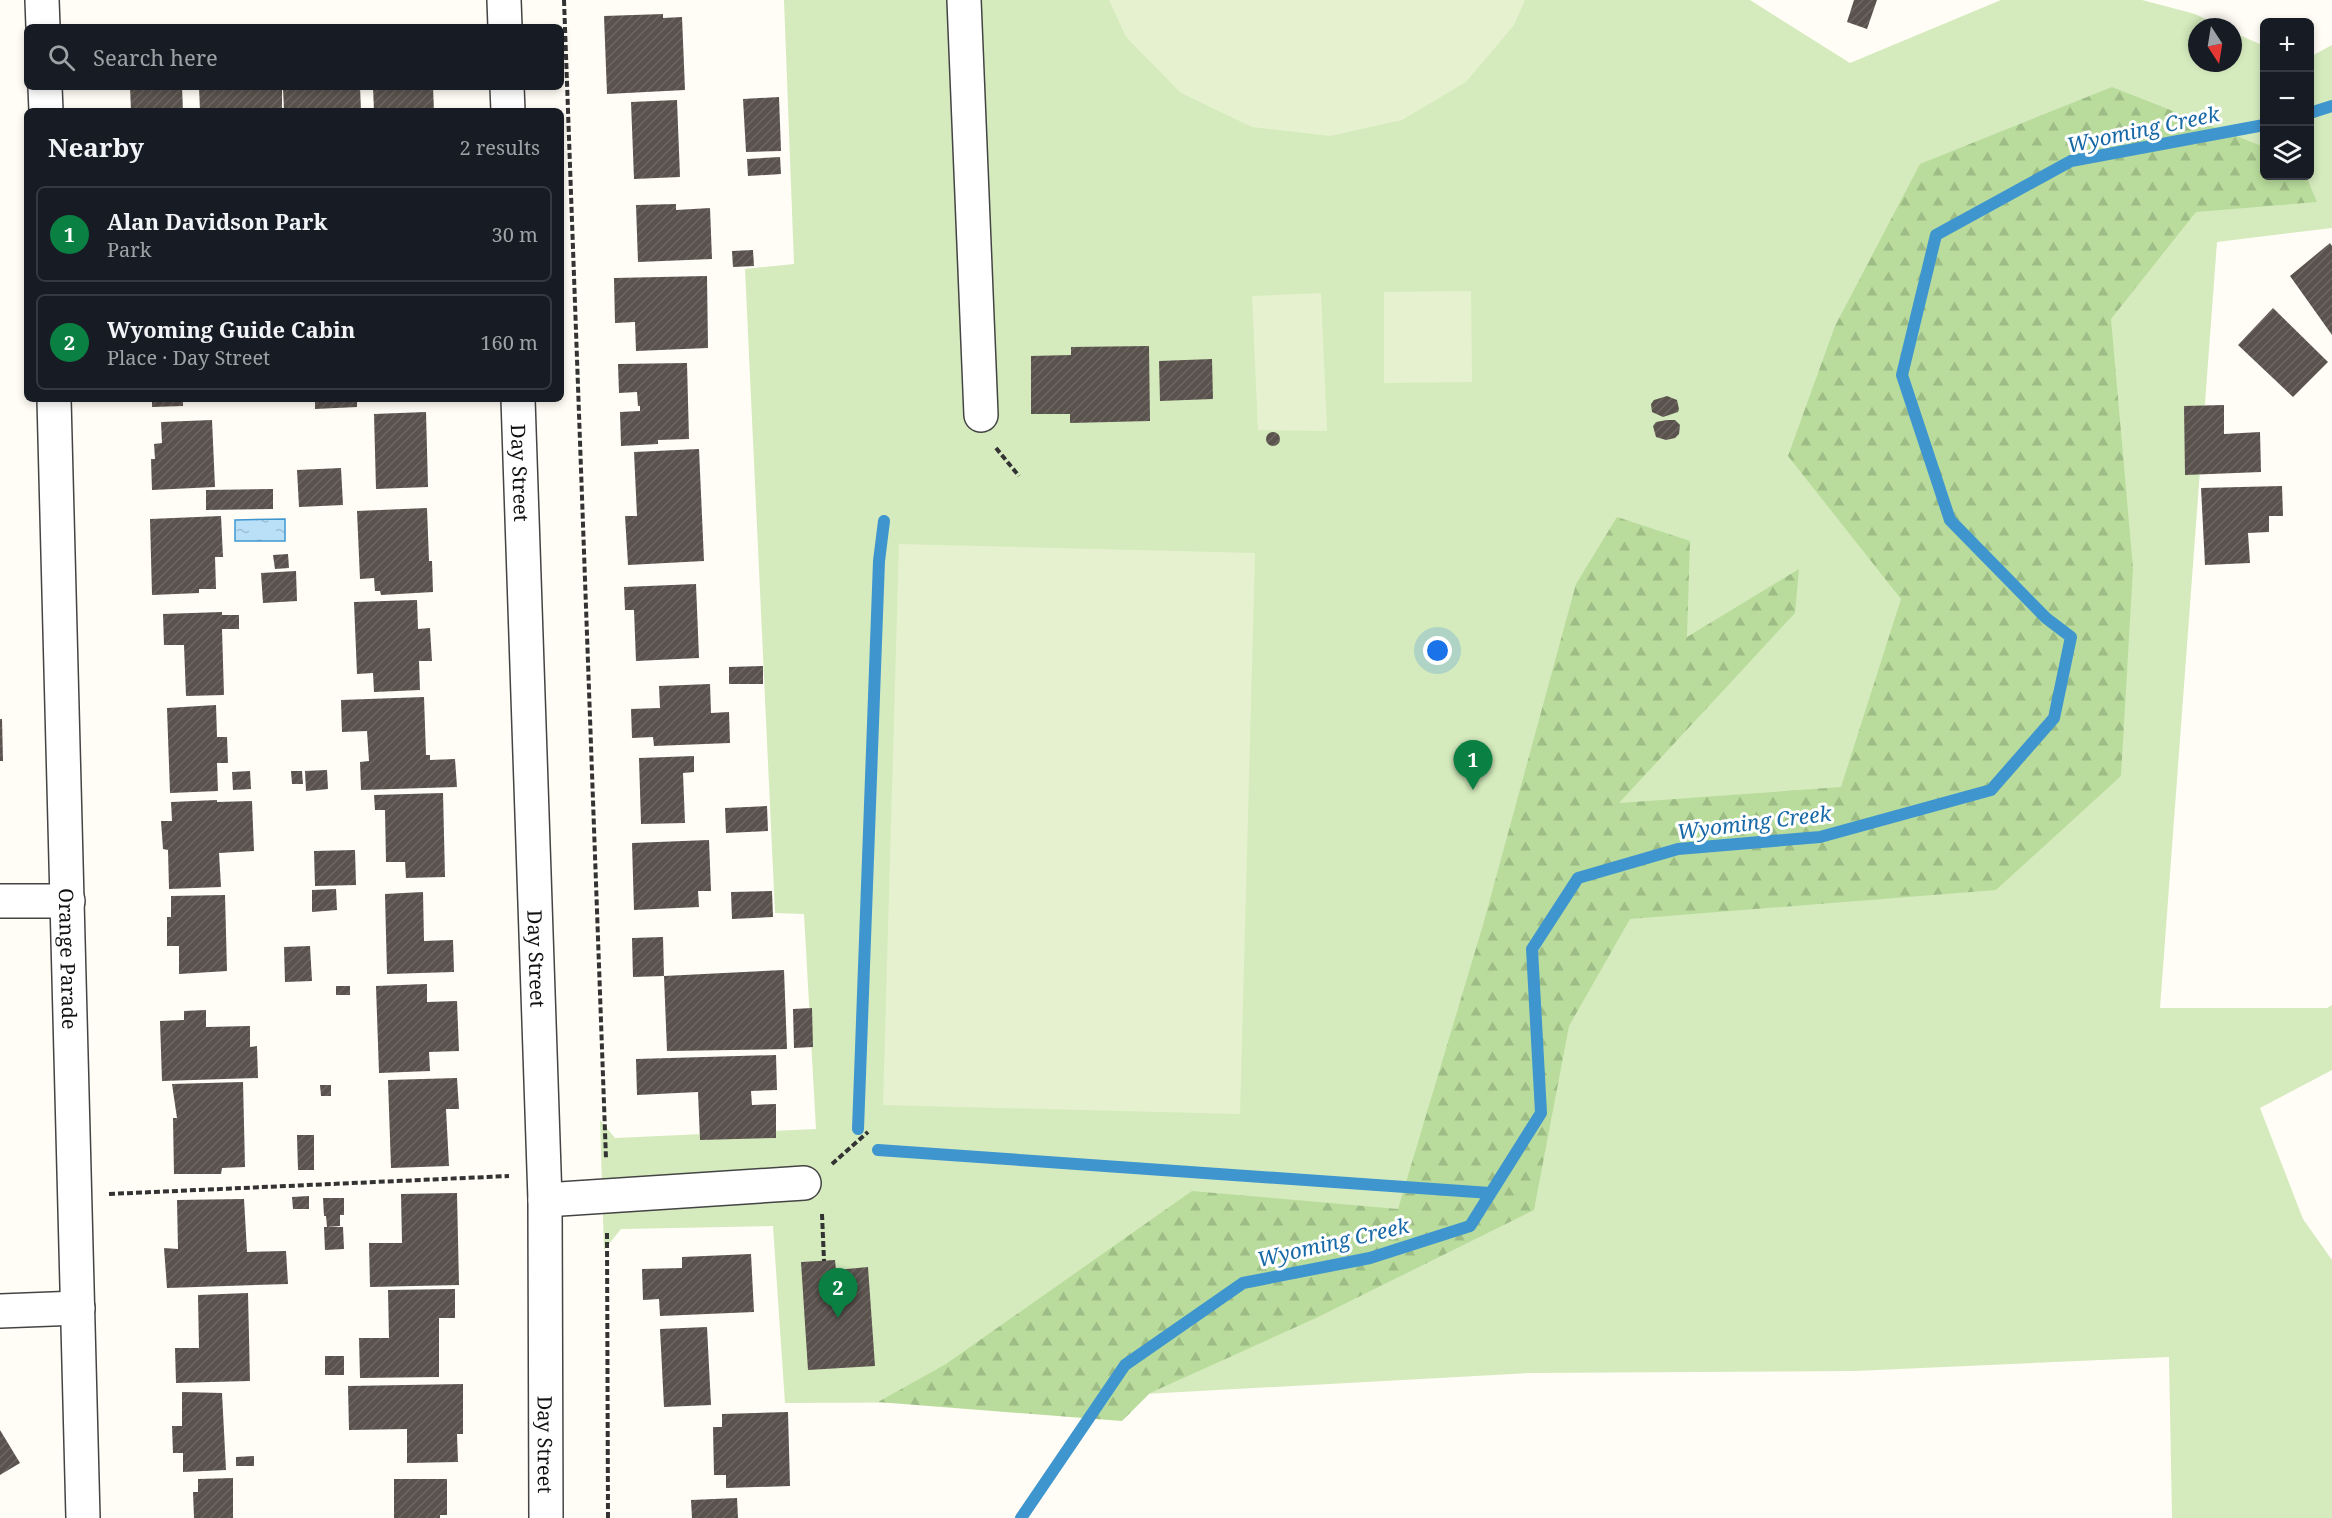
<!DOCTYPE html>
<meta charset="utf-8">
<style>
body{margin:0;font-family:"Noto Serif",serif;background:#242831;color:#f1f3f6}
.controls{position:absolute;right:18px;top:18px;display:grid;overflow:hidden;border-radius:9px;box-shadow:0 3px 9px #0003}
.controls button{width:54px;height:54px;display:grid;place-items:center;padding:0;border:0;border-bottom:2px solid #363941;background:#171b24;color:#f1f3f6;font:30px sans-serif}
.compass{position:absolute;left:2188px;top:18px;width:54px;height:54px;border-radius:50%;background:#171b24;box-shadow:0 3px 9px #0003;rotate:168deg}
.you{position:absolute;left:1438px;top:651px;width:21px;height:21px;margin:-15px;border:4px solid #fff;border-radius:50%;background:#1a73e8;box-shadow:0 0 0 9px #1a73e833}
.badge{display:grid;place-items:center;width:39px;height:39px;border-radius:50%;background:#0b8043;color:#fff;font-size:20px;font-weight:700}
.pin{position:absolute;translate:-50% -50px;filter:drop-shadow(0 2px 3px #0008)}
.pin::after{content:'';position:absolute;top:32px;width:21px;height:18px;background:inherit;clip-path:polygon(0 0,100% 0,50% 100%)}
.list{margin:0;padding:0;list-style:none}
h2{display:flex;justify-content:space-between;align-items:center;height:78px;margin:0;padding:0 24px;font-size:26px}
h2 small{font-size:20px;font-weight:400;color:#9ea1a6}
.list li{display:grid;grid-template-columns:39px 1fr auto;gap:18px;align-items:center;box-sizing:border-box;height:96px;margin:0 12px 12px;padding:0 12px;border:2px solid #363941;border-radius:9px}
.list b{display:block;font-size:22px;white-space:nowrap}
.list p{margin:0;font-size:20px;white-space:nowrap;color:#9ea1a6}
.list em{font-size:20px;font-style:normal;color:#9ea1a6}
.icon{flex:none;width:33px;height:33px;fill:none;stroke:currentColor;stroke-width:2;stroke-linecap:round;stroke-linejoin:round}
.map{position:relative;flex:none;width:2332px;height:1518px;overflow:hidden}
.search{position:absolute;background:#171b24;box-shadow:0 3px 9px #0003;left:24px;top:24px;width:540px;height:66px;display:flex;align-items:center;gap:15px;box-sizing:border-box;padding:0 21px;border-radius:9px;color:#9ea1a6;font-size:22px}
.panel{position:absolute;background:#171b24;box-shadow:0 3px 9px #0003;left:24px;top:108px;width:540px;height:294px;border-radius:9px}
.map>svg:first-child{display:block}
.green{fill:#d5ebbd}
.forest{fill:url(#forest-firs)}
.pitch{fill:#e6f2cf}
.water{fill:url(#water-ripples);stroke:#3f96cf;stroke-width:1.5}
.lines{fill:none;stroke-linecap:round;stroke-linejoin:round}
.stream{stroke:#3f96cf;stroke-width:12}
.building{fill:url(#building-hatch)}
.minor-casing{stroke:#444;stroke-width:36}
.path{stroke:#333;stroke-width:4;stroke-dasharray:6 3;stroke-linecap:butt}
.minor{stroke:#fff;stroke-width:33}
.labels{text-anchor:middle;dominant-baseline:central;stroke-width:6;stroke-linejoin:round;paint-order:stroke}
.street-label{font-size:20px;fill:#111;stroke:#fff}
.water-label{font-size:21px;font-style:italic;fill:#1768a6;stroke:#fff}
</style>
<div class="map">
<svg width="2332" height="1518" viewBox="0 0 2332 1518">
<defs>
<pattern id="forest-firs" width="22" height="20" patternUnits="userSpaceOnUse" patternTransform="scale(1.5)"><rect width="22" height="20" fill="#b9dc9c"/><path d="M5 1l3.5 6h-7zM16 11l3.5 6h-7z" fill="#9ebc85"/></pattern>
<pattern id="water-ripples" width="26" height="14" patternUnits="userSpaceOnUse" patternTransform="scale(1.5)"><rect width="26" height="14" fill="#b9e0f7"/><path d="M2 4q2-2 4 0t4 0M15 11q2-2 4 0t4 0" fill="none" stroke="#9ebfd3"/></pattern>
<pattern id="building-hatch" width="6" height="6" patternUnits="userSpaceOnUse" patternTransform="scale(1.5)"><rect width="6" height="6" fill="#5a524d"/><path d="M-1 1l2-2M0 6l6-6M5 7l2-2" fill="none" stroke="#6d6662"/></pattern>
</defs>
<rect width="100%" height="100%" fill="#fffdf5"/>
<path class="green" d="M 784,0 L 1750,0 L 1850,63 L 2001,0 L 2142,0 L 2195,14 L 2222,27 L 2197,27 L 2197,63 L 2233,63 L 2233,32 L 2264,46 L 2264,176 L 2310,176 L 2310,57 L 2332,45 L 2332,228 L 2217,242 L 2160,1008 L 2327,1008 L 2332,1005 L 2332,1070 L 2260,1108 L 2303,1219 L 2332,1260 L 2332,1518 L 2172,1518 L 2169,1357 L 1855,1371 L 1529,1373 L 999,1402 L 785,1403 L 773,1226 L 621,1229 L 604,1250 L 600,1120 L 615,1138 L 816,1129 L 804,914 L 775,913 L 745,269 L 794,264 Z"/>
<path class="forest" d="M 2112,87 L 2264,147 L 2264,176 L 2306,176 L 2317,202 L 2196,212 L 2111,319 L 2133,568 L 2121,776 L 1996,890 L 1630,919 L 1569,1026 L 1534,1210 L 1316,1318 L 1150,1393 L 1122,1421 L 878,1402 L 946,1364 L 1192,1191 L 1398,1209 L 1483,925 L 1576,584 L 1617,517 L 1690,541 L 1687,637 L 1799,569 L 1795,613 L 1619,803 L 1841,787 L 1901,599 L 1788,456 L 1835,326 L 1920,164 Z"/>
<g class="pitch">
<path d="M 1109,0 L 1525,0 L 1514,25 L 1466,82 L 1402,120 L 1330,136 L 1252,127 L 1181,93 L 1126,37 Z"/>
<path d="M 1471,291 L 1472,382 L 1384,383 L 1384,292 Z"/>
<path d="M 1321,293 L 1327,431 L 1258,430 L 1252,296 Z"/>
<path d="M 899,544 L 1255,553 L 1240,1114 L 883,1105 Z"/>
</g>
<path class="water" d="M 285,519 L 285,541 L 235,541 L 235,520 Z"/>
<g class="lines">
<g class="stream">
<path d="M 2310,113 L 2332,106"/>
<path d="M 858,1129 L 879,561 L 884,521"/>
<path d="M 878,1150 L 1490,1193"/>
<path d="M 1021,1518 L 1125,1365 L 1243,1283 L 1370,1258 L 1470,1226 L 1541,1113 L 1532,949 L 1578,878 L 1678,849 L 1820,837 L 1991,790 L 2054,718 L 2071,637 L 2046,618 L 1950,520 L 1902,375 L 1936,235 L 2071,161 L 2264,125"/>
</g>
</g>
<g class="building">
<path d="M 1854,0 L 1877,0 L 1867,29 L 1847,22 Z"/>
<path d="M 663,14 L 663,18 L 682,17 L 685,90 L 607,94 L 604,16 Z"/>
<path d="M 130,87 L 182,87 L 183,111 L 131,111 Z"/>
<path d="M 199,87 L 282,87 L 282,111 L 200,111 Z"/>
<path d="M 283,87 L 360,87 L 361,111 L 284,111 Z"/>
<path d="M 373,87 L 433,87 L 434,111 L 374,111 Z"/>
<path d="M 779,97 L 781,151 L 746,152 L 743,99 Z"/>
<path d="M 677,100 L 680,177 L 634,179 L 631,102 Z"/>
<path d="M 780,157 L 781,174 L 748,176 L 747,159 Z"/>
<path d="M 676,204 L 676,210 L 710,208 L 712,259 L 638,262 L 636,205 Z"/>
<path d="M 2330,243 L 2332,246 L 2332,335 L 2290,276 Z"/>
<path d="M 753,250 L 754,266 L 733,267 L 732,251 Z"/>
<path d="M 707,276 L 708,348 L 636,351 L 635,322 L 615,323 L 614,278 Z"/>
<path d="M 2273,308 L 2328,362 L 2293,397 L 2238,345 Z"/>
<path d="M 1149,346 L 1150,421 L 1070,423 L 1070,414 L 1031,414 L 1031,356 L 1071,355 L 1071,347 Z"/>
<path d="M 1212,359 L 1213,399 L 1160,401 L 1159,361 Z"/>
<path d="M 687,363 L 689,439 L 658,440 L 658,444 L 621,446 L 620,412 L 640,411 L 640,406 L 638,406 L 637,392 L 619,393 L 618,364 Z"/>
<path d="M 1667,396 L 1677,400 L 1679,409 L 1678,412 L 1663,417 L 1652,412 L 1651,404 L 1654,400 Z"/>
<path d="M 152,399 L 183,399 L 183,406 L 152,407 Z"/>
<path d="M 315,399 L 357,399 L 357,407 L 315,409 Z"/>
<path d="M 2224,405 L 2224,434 L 2260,432 L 2261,472 L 2185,475 L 2184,406 Z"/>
<path d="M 426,412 L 428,487 L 376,489 L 374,414 Z"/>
<path d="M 212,420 L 215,487 L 152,490 L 151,459 L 155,459 L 154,444 L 162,443 L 161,422 Z"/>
<path d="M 1667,420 L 1675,420 L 1680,425 L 1679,434 L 1675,438 L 1666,440 L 1656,437 L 1653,426 L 1656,422 Z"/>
<circle cx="1273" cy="439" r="7"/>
<path d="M 699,449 L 704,561 L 628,565 L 625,516 L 637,516 L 634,452 Z"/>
<path d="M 341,468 L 343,505 L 299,507 L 297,470 Z"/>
<path d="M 2282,486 L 2283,516 L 2269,516 L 2269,532 L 2248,533 L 2250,563 L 2205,565 L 2201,488 Z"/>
<path d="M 273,489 L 273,509 L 206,510 L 206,490 Z"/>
<path d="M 427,508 L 429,561 L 432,561 L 433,592 L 381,595 L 380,591 L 375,591 L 374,578 L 360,579 L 357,511 Z"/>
<path d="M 221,516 L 223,557 L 215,557 L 216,589 L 199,589 L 199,593 L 152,595 L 150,519 Z"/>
<path d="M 288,554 L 289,568 L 275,569 L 273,555 Z"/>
<path d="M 296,571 L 297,601 L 263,603 L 261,573 Z"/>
<path d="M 696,584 L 699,658 L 636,661 L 634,610 L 625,610 L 624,587 Z"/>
<path d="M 417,600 L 418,629 L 430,628 L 432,661 L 419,661 L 420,690 L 374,692 L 373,673 L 357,674 L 354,602 Z"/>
<path d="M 222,612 L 222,615 L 239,615 L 239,629 L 222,629 L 224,695 L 186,696 L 184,645 L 164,645 L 163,614 Z"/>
<path d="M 763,666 L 763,684 L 729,684 L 729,667 Z"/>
<path d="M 710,684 L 711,713 L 729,712 L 730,743 L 654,746 L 653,737 L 632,738 L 631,709 L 660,708 L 659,686 Z"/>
<path d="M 424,697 L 426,755 L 430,755 L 430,760 L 455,759 L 457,787 L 361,790 L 360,762 L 369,761 L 367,731 L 342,732 L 341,700 Z"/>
<path d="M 216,705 L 217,737 L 227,737 L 228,763 L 217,763 L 218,791 L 170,793 L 167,708 Z"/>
<path d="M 0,719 L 2,719 L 3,761 L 0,761 Z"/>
<path d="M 694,756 L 694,772 L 683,773 L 685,823 L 641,824 L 639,758 Z"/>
<path d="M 327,770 L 328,789 L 306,791 L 305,771 Z"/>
<path d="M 250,771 L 251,789 L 233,790 L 232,772 Z"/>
<path d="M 291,771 L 302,771 L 303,784 L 292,784 Z"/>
<path d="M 443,793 L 445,877 L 406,878 L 405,862 L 386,862 L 385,810 L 375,810 L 374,795 Z"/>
<path d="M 217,800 L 217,802 L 252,801 L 254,851 L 219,853 L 221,887 L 169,889 L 168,850 L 163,849 L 161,821 L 172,821 L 171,802 Z"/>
<path d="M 767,806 L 768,831 L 726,833 L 725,808 Z"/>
<path d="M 709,840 L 711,891 L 698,891 L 699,907 L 634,910 L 632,843 Z"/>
<path d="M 355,850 L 356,885 L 315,886 L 314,851 Z"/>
<path d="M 336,889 L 337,910 L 312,912 L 312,890 Z"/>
<path d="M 772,891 L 773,917 L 732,919 L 731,892 Z"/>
<path d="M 423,892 L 424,941 L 453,940 L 454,972 L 387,974 L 385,894 Z"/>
<path d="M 225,895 L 227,971 L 179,974 L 179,946 L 167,946 L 167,917 L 171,917 L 171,896 Z"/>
<path d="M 663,937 L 664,976 L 633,977 L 632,938 Z"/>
<path d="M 310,946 L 312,981 L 285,982 L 284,947 Z"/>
<path d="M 784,970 L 787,1049 L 667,1051 L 664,976 Z"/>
<path d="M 427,984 L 427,1002 L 457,1001 L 459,1051 L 429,1052 L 430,1071 L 379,1073 L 376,986 Z"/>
<rect x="336" y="986" width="14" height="9"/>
<path d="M 812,1008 L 813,1047 L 794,1048 L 793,1009 Z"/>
<path d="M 206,1010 L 206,1027 L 250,1026 L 250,1047 L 257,1046 L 258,1078 L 162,1081 L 160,1021 L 184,1020 L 184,1011 Z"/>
<path d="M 776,1055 L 777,1090 L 751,1091 L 752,1105 L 776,1104 L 776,1138 L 700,1140 L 698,1092 L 637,1095 L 636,1059 Z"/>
<path d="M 457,1078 L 459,1109 L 446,1109 L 449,1166 L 391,1168 L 388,1080 Z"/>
<path d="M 243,1082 L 245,1167 L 222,1168 L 221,1174 L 174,1174 L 173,1118 L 177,1118 L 172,1084 Z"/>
<path d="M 320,1085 L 331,1085 L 331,1096 L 321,1096 Z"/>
<path d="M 297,1135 L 314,1135 L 314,1170 L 298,1170 Z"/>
<path d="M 457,1193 L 459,1285 L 370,1287 L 369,1243 L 402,1243 L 401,1194 Z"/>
<path d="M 309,1196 L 309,1209 L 293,1209 L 292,1197 Z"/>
<path d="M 323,1198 L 344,1198 L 344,1215 L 340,1215 L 340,1226 L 327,1227 L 326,1216 L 324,1216 Z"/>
<path d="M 244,1199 L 247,1252 L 286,1251 L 288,1284 L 167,1288 L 164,1248 L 178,1249 L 177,1200 Z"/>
<path d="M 324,1227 L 343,1227 L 344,1249 L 325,1250 Z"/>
<path d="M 751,1254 L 754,1312 L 660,1316 L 659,1299 L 643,1300 L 642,1269 L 682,1268 L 682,1257 Z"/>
<path d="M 835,1260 L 836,1270 L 868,1267 L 875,1366 L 808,1370 L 801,1262 Z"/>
<path d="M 455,1289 L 455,1318 L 439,1318 L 439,1377 L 360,1378 L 359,1338 L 389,1338 L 388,1290 Z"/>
<path d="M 248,1293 L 250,1381 L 176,1383 L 175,1348 L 199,1348 L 198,1295 Z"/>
<path d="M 707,1327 L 711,1405 L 664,1407 L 660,1329 Z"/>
<rect x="325" y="1356" width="19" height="19"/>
<path d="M 463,1384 L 463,1434 L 457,1434 L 458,1462 L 407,1463 L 407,1429 L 349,1430 L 348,1386 Z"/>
<path d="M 182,1392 L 222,1393 L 226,1470 L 183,1472 L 183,1453 L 173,1453 L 172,1426 L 182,1426 Z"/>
<path d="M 788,1412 L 790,1486 L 726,1488 L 726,1475 L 714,1475 L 713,1427 L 722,1427 L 722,1414 Z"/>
<path d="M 0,1430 L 20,1463 L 0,1475 Z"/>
<path d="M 254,1456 L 254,1466 L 236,1466 L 236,1457 Z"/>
<path d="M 233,1478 L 233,1518 L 194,1518 L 193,1492 L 198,1492 L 198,1479 Z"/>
<path d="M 394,1479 L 447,1479 L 447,1515 L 440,1515 L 440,1518 L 394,1518 Z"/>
<path d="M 737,1498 L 738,1518 L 692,1518 L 691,1500 Z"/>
</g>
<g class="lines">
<defs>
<g id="minor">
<path d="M 42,0 L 43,27"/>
<path d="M 504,0 L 505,27"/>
<path d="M 964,0 L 981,415"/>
<path d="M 45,87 L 46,111"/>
<path d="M 507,87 L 508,111"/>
<path id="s1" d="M 54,399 L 83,1518"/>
<path id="s2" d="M 518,399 L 545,1200 L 546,1518"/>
<path d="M 0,901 L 68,901"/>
<path d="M 545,1200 L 804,1183"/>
<path d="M 0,1311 L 78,1308"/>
</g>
</defs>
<use href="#minor" class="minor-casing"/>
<g class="path">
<path d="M 564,0 L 606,1159"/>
<path d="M 996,448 L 1019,476"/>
<path d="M 832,1164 L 868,1132"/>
<path d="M 109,1194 L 509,1176"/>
<path d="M 822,1214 L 824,1261"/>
<path d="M 607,1233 L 608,1518"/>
</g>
<use href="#minor" class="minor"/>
</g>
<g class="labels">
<g class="street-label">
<text stroke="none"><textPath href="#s2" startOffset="74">Day Street</textPath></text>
<text stroke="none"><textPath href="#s1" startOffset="560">Orange Parade</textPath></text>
<text stroke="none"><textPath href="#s2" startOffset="560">Day Street</textPath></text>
<text stroke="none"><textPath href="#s2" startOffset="1046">Day Street</textPath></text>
</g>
<g class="water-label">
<text transform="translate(2143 129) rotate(-12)">Wyoming Creek</text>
<text transform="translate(1754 822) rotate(-7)">Wyoming Creek</text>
<text transform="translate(1333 1242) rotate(-13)">Wyoming Creek</text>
</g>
</g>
</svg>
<div class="controls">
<button>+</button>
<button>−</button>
<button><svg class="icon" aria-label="layers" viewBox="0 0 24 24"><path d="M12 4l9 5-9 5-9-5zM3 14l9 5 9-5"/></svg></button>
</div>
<svg class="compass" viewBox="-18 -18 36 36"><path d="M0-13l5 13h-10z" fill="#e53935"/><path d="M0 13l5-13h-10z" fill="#9ea1a6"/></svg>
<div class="you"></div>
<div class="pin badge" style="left:1473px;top:790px">1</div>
<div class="pin badge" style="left:838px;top:1318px">2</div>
<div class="search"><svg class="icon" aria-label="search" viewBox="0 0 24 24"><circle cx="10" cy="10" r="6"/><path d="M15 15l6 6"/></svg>Search here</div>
<section class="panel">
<h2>Nearby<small>2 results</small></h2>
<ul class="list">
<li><span class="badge">1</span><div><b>Alan Davidson Park</b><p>Park</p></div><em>30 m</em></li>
<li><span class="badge">2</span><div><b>Wyoming Guide Cabin</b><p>Place · Day Street</p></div><em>160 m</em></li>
</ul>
</section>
</div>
